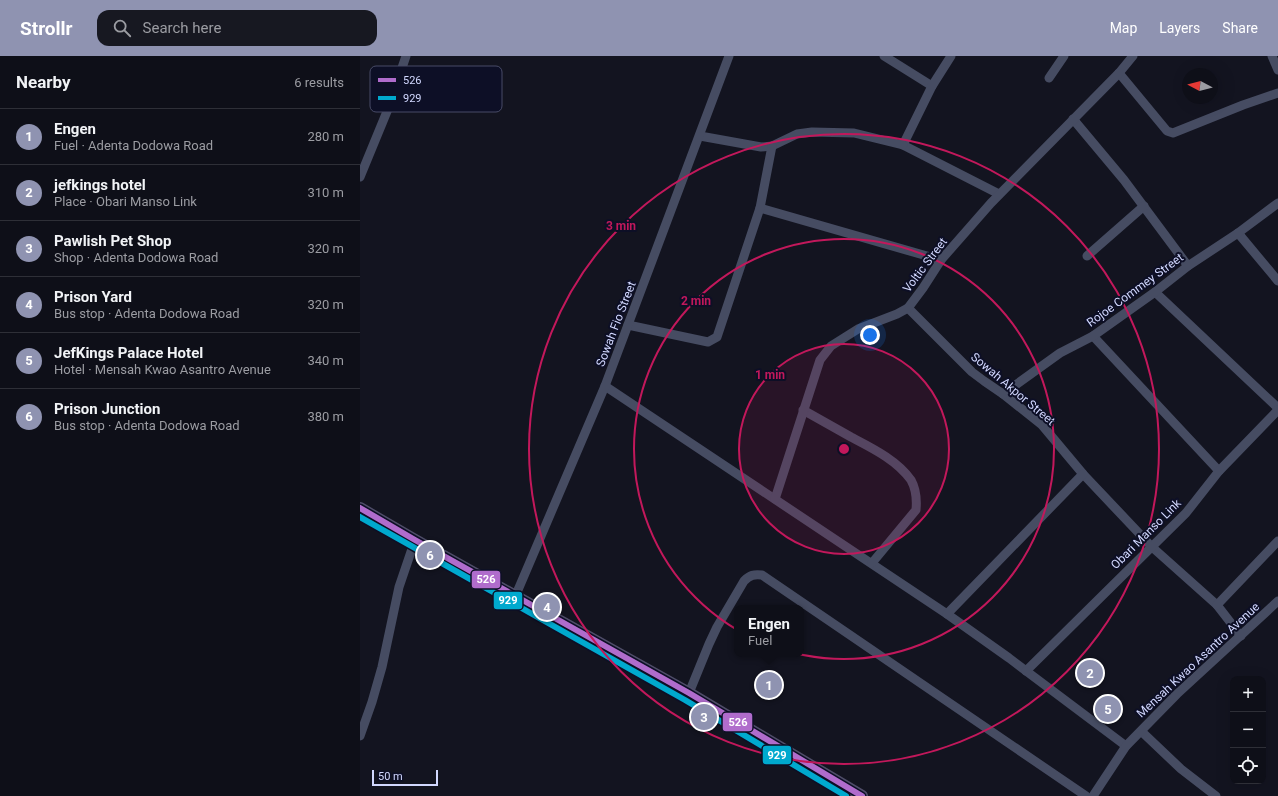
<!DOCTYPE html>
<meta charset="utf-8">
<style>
body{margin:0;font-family:Roboto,sans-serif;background:#171821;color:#f1f3f6}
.controls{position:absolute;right:12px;bottom:12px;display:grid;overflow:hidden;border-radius:8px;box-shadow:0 4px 16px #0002}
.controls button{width:36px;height:36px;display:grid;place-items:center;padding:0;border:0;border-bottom:1px solid #2e2f37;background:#0e0f18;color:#f1f3f6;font:20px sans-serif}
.compass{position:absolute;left:822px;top:12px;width:36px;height:36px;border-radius:50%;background:#0e0f18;box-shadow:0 4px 16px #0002;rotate:277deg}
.scale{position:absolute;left:12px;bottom:10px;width:66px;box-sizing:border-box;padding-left:4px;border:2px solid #d2d8ff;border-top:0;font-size:11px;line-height:14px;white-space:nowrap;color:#d2d8ff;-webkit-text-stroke:3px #0d0f26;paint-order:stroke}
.you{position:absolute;left:510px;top:279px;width:14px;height:14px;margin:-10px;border:3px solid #fff;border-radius:50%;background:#1a73e8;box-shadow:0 0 0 6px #1a73e833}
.badge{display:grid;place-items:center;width:26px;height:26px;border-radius:50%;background:#8f93b1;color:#fff;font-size:13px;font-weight:700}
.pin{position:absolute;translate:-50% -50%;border:2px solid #fff;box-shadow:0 1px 4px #0006}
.popup{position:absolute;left:374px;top:549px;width:70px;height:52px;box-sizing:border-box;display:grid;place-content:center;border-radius:8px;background:#0e0f18;filter:drop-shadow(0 1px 3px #0005);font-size:13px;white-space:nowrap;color:#9b9ca2}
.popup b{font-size:15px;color:#f1f3f6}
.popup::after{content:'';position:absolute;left:50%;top:100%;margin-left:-8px;border:8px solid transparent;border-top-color:#0e0f18}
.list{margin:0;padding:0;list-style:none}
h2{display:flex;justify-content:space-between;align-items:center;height:52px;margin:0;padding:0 16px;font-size:17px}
h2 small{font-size:13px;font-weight:400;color:#9b9ca2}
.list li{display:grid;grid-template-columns:26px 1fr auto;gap:12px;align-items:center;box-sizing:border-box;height:56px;padding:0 16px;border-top:1px solid #2e2f37}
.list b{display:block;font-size:15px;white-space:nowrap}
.list p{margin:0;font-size:13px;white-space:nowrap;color:#9b9ca2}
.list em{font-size:13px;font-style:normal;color:#9b9ca2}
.icon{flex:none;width:22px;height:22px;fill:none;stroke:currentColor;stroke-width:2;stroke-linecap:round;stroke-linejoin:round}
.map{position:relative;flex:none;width:918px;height:740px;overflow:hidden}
header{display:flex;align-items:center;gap:24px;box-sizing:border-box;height:56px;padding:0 20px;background:#8f93b1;color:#fff}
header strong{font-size:19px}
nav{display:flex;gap:22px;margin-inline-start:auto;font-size:14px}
.search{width:280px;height:36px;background:#171821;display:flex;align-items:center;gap:10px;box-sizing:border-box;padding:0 14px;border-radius:12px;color:#9b9ca2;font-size:15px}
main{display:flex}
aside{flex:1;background:#0e0f18}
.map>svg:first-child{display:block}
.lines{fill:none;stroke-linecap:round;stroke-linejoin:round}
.minor{stroke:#464c62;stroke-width:9}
.major{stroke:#4f4d68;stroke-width:12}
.bus-1-casing{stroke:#0d0f26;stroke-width:9}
.bus-2-casing{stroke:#0d0f26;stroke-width:9}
.bus-1{stroke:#b06ccc;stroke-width:6}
.bus-2{stroke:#00a9ce;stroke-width:6}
.ring{fill:none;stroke:#c2185b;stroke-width:2}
.labels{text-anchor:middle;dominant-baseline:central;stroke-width:4;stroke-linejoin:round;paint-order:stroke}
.street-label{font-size:12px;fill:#d2d8ff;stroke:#0d0f26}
.key{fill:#0d0f26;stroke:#484b67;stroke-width:1}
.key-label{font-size:11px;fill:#d2d8ff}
.centre{fill:#c2185b;stroke:#0d0f26;stroke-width:2}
.ring-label{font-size:12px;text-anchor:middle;font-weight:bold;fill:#c2185b;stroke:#0d0f26;stroke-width:4;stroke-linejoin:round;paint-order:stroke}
.line-badge{stroke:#0d0f26;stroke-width:1.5}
.badge-label{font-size:11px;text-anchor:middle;font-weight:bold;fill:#fff}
</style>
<header>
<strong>Strollr</strong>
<div class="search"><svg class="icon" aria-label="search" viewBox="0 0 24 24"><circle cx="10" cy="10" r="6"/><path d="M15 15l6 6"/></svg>Search here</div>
<nav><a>Map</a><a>Layers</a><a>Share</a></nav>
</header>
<main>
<aside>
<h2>Nearby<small>6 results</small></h2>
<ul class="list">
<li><span class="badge">1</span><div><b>Engen</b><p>Fuel · Adenta Dodowa Road</p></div><em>280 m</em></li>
<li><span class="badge">2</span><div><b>jefkings hotel</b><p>Place · Obari Manso Link</p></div><em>310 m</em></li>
<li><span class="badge">3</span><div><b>Pawlish Pet Shop</b><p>Shop · Adenta Dodowa Road</p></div><em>320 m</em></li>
<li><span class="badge">4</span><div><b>Prison Yard</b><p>Bus stop · Adenta Dodowa Road</p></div><em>320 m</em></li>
<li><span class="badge">5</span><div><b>JefKings Palace Hotel</b><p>Hotel · Mensah Kwao Asantro Avenue</p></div><em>340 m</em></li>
<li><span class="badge">6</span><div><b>Prison Junction</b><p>Bus stop · Adenta Dodowa Road</p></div><em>380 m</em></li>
</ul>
</aside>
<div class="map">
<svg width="918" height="740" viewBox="0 0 918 740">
<rect width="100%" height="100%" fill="#131420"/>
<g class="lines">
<g class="minor">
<path d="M 524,0 L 572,30"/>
<path d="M 591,0 L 572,30 L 543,89 L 639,138"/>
<path d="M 912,0 L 918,14"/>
<path d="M 759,17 L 807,75 L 813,77 L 883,49 L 918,37"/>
<path d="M 689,22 L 704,0"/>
<path d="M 713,63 L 764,124 L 828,210"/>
<path d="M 340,80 L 401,91 L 412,90 L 437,78 L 452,76 L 494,77 L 543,89"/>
<path d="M 0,121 L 28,53 L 46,0"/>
<path d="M 400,152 L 581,204"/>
<path d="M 878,177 L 918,225"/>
<path d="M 727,200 L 784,150"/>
<path d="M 795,236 L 918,352"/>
<path d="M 548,252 L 612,316 L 624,325 L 643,338 L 682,369 L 723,418 L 792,491 L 857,549 L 881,580"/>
<path d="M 268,269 L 348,286 L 357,281 L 400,152 L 412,90"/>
<path d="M 733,280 L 859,415"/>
<path d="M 245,330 L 587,558 L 649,602 L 766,690"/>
<path d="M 643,338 L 700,297 L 733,280 L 795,236 L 828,210 L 878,177 L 918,147"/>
<path d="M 443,354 C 459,363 475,372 491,381 C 512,392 537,404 551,424 C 556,433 557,443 556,454 L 512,507"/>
<path d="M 415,443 L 460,304 L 471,290 L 498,273 L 537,258 L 548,252 L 563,232 L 581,204 L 631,147 L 759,17 L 773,0"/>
<path d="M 155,541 L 245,330 L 369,0"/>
<path d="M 857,549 L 918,485"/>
<path d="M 587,558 L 723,418"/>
<path d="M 666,615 L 826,457 L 859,415 L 918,354"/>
<path d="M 329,637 L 349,588 L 357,571 L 384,525 C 390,519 394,518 402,519 L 726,740"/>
<path d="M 781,675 L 821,713 L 856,740"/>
<path d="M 0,680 L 12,646 L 22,611 L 39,531 L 55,484"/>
<path d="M 733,740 L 766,690 L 817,638 L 918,545"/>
</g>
<path class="major" d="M 0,452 L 55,484 L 329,637 L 502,740"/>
<defs>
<path id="bus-1" d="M 0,452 L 55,484 L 329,637 L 502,740"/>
<path id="bus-2" d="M 0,461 L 325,644 L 486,740"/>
</defs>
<use href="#bus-1" class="bus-1-casing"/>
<use href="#bus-2" class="bus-2-casing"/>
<use href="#bus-1" class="bus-1"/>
<use href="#bus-2" class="bus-2"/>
</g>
<circle cx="484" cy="393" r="105" fill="#c2185b" fill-opacity=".12"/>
<g class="ring">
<circle cx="484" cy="393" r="105"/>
<circle cx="484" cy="393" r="210"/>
<circle cx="484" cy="393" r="315"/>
</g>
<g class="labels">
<g class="street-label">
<text transform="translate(565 209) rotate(-53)">Voltic Street</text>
<text transform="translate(775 234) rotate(-36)">Rojoe Commey Street</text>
<text transform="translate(256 268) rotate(-69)">Sowah Fio Street</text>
<text transform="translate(653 333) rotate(40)">Sowah Akpor Street</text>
<text transform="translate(786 478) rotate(-45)">Obari Manso Link</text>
<text transform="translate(838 604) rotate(-43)">Mensah Kwao Asantro Avenue</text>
</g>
</g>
<rect x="10" y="10" width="132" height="46" rx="6" class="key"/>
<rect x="18" y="22" width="18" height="4" fill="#b06ccc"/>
<rect x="18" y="40" width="18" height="4" fill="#00a9ce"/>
<g class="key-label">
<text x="43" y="28">526</text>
<text x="43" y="46">929</text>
</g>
<circle cx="484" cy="393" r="6" class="centre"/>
<g class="ring-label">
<text x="261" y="174">3 min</text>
<text x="336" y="249">2 min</text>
<text x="410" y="323">1 min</text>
</g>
<g class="line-badge">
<rect x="111" y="514" width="30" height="19" rx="4" fill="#b06ccc"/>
<rect x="133" y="535" width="30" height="19" rx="4" fill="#00a9ce"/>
<rect x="362" y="656" width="31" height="20" rx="4" fill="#b06ccc"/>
<rect x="402" y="689" width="30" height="20" rx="4" fill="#00a9ce"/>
</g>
<g class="badge-label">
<text x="126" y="527">526</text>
<text x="148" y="548">929</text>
<text x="378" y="670">526</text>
<text x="417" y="703">929</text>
</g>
</svg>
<div class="controls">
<button>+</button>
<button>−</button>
<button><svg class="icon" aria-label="locate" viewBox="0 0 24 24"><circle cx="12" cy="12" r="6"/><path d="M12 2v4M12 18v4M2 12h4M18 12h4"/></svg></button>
</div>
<svg class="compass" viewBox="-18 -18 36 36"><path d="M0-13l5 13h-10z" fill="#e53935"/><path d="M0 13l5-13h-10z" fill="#9b9ca2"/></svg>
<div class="scale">50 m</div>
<div class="you"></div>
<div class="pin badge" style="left:409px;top:629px">1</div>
<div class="popup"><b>Engen</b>Fuel</div>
<div class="pin badge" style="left:730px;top:617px">2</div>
<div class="pin badge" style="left:344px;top:661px">3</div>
<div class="pin badge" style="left:187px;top:551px">4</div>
<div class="pin badge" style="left:748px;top:653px">5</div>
<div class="pin badge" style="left:70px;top:499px">6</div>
</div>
</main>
